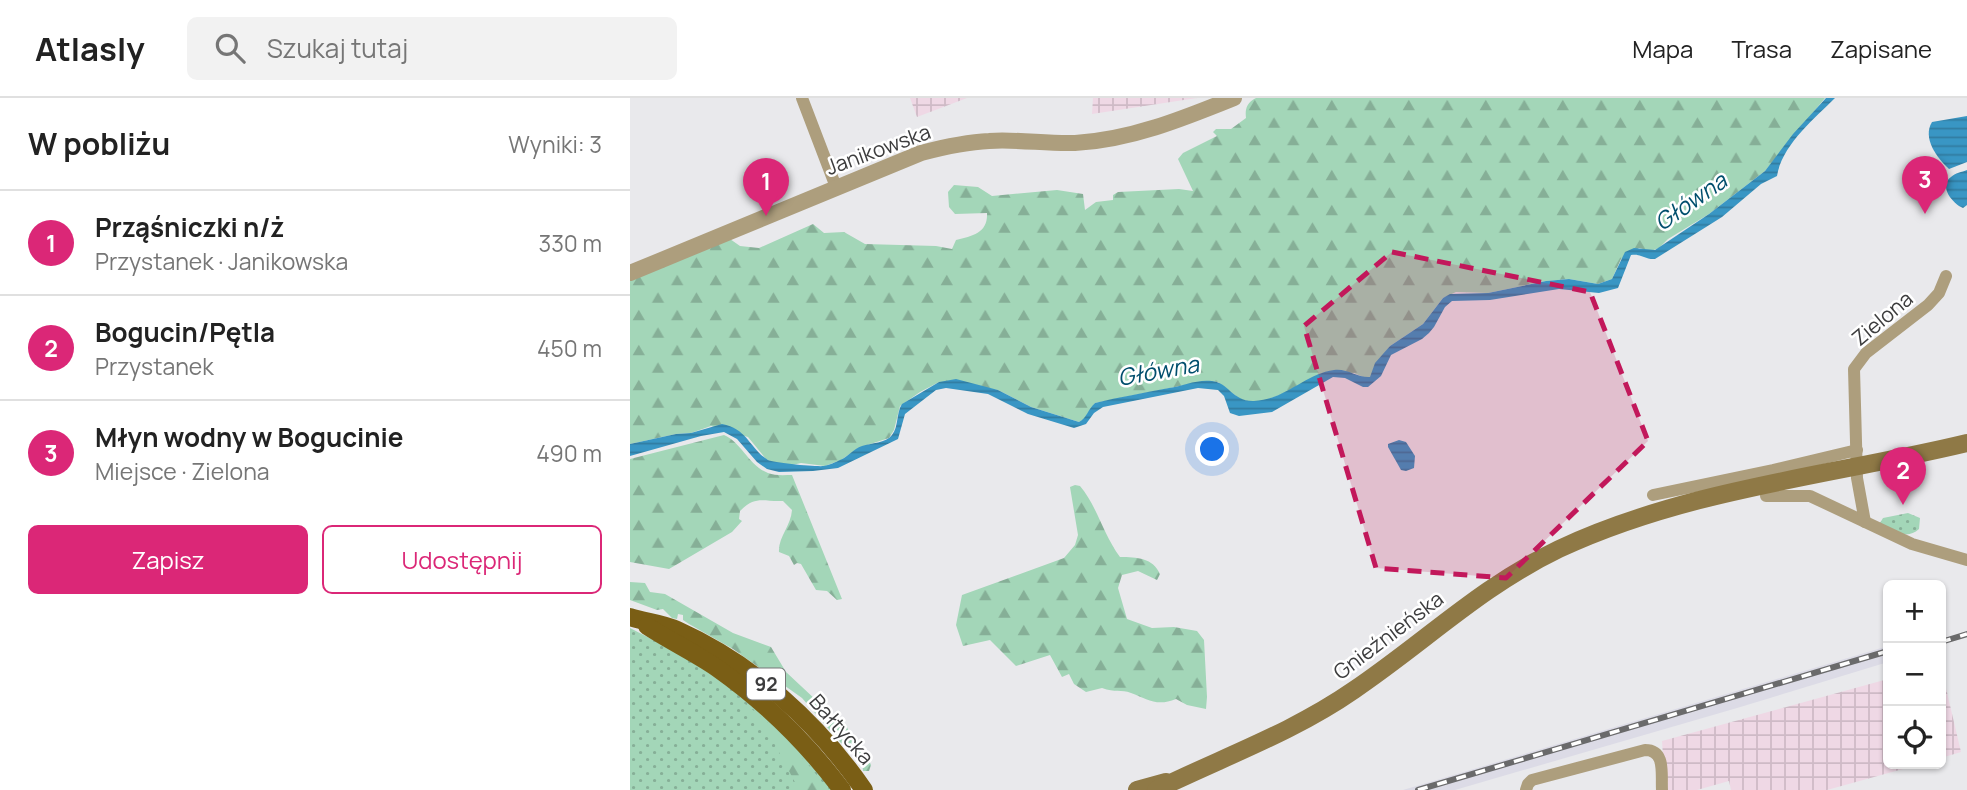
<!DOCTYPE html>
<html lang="pl">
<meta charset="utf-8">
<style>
body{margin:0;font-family:Manrope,sans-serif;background:#f2f2f2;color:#222}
.controls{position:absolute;right:21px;bottom:21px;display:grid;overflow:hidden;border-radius:10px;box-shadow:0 2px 5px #0004}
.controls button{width:63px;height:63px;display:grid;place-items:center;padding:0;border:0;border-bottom:2px solid #e0e0e0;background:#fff;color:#222;font:35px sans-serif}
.you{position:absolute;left:583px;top:352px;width:24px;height:24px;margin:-18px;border:5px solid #fff;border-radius:50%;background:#1a73e8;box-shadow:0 0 0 10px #1a73e833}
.badge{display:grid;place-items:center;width:46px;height:46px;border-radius:50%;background:#db2777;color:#fff;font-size:23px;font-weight:700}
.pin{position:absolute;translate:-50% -58px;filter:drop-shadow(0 2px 4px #0008)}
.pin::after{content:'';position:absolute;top:37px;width:24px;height:21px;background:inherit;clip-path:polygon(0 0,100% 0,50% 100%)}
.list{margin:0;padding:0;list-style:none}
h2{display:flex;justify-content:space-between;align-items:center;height:91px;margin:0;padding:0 28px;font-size:30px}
h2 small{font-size:23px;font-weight:400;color:#767676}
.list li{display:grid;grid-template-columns:46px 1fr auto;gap:21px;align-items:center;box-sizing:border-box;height:105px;padding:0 28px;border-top:2px solid #e0e0e0}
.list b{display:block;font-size:26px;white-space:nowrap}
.list p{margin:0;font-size:23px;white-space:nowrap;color:#767676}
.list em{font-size:23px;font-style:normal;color:#767676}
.actions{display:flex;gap:14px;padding:21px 28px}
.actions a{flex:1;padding:16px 0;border:2px solid #db2777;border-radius:10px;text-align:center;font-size:24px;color:#db2777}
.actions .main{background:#db2777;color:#fff}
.icon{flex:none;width:38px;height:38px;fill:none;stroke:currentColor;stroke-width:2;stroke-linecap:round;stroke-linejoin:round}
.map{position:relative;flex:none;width:1337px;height:692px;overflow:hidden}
header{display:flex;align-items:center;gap:42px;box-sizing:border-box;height:98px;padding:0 35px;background:#fff;border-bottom:2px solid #e0e0e0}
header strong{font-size:33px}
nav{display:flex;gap:38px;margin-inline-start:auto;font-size:24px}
.search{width:490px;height:63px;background:#f2f2f2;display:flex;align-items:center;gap:18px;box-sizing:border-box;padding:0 24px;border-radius:10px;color:#767676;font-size:26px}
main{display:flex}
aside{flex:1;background:#fff}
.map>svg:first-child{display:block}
.industrial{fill:url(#industrial-grid)}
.built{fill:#dcdbe6}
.grass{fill:url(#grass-dots)}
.forest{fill:url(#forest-firs)}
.water{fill:url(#water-rules)}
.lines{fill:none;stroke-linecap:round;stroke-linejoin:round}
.minor{stroke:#ad9e7d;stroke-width:12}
.tertiary{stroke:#ad9e7d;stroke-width:16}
.secondary{stroke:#8f7946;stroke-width:18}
.primary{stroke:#7a5e15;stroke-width:18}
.rail-casing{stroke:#6a6a6b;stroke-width:6}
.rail{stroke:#fff;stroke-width:3.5;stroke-dasharray:10;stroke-linecap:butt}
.marked{fill:#c2185b;fill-opacity:0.2;stroke:#c2185b;stroke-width:5;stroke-dasharray:14 9;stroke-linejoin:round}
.labels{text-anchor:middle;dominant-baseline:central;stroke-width:5;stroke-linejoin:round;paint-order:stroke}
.shield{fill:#fff;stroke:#777778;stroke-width:2}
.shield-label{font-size:19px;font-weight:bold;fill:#3d3d3e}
.street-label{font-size:21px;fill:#3d3d3e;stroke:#fff}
.water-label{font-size:23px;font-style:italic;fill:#004e6d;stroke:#fff}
</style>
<header>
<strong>Atlasly</strong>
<div class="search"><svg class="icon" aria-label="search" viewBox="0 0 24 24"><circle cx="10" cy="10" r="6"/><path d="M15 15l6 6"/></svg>Szukaj tutaj</div>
<nav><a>Mapa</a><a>Trasa</a><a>Zapisane</a></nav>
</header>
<main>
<aside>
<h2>W pobliżu<small>Wyniki: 3</small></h2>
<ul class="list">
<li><span class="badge">1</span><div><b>Prząśniczki n/ż</b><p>Przystanek · Janikowska</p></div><em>330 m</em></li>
<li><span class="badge">2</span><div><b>Bogucin/Pętla</b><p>Przystanek</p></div><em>450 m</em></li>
<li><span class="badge">3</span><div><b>Młyn wodny w Bogucinie</b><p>Miejsce · Zielona</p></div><em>490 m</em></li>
</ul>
<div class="actions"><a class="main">Zapisz</a><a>Udostępnij</a></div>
</aside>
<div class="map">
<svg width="1337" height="692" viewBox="0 0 1337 692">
<defs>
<pattern id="industrial-grid" width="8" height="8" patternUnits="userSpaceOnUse" patternTransform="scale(1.75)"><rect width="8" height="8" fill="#efd8e5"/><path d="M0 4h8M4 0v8" fill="none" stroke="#cebac6"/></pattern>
<pattern id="grass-dots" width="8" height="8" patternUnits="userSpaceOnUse" patternTransform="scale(1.75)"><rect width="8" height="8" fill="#a3d6b8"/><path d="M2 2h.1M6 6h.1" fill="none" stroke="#86af97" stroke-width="1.8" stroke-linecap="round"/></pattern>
<pattern id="forest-firs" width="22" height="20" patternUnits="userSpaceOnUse" patternTransform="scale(1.75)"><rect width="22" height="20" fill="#a3d6b8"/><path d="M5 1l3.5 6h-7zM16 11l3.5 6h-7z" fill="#86af97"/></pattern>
<pattern id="water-rules" width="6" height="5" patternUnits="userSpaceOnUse" patternTransform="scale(1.75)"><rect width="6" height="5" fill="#3996c4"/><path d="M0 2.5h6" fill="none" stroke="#317ca1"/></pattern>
</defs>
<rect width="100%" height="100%" fill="#e9e9ec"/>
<g class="industrial">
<path d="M 280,0 L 337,0 L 287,19 Z"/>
<path d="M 463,0 L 567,0 L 462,16 Z"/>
<path d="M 1311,569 L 1331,654 L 1311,660 Z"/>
<path d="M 1258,581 L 1258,666 L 1291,666 L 1197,692 L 1101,692 L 1099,683 L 1067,692 L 1038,692 L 1035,688 L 1032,643 Z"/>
</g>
<path class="built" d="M 1258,548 L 1258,564 L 1107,610 L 825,692 L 773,692 Z"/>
<g class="grass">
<path d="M 1278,415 L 1290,420 L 1289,431 C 1276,443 1263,432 1250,425 L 1253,420 Z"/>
<path d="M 0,530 L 70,566 L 132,613 L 205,692 L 0,692 Z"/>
</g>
<g class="forest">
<path d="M 626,0 L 1195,0 L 1135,73 L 1079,116 L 1038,141 L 1029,150 L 1021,153 L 1009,150 L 991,161 L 982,181 L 968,186 L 939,181 L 916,183 L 858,195 L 826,194 L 813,200 L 793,226 L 760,248 L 744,269 L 741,279 L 733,279 L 724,275 L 692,275 L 650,297 L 633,303 L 617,303 L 610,301 L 588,284 L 575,283 L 465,305 L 454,321 L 449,324 L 401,309 L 368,292 L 309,284 L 290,294 L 270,308 L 264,332 L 259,340 L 228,350 L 211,362 L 195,368 L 171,365 L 162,367 L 142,364 L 136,361 L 118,339 L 81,328 L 61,335 L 46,336 L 0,346 L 0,181 L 100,141 L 110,148 L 129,150 L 183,126 L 194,135 L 214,134 L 235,146 L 306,148 L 322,151 L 326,142 C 343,138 358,135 357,115 L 325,116 L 319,109 L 318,94 L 324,87 L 348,89 L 362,98 L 427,92 L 453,96 L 455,112 L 466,104 L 483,102 L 483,97 L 488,94 L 549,91 L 563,93 L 548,61 L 553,55 L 587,38 L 583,34 L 586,31 L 601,31 L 616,20 C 615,12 616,5 626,0 Z"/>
<path d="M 94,337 C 112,345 119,368 138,375 C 145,378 155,377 162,377 L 212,501 L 207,502 L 197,493 L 186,492 L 171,466 L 167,465 L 164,467 L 159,458 L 149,454 C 148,439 161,428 162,412 L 153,403 C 133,404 126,397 110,413 L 109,421 L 112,423 L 102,434 L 39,471 L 0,464 L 0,361 Z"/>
<path d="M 445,387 L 450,388 C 467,408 473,436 490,459 C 507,459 523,460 530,476 L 527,482 L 508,473 L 492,477 L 488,490 L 497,521 L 522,530 L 544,529 L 567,533 L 574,542 L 577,599 L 576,611 L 557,607 L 546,601 C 527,609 517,601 501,595 C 491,591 485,595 472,590 L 456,594 L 444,586 L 439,576 L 432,579 L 420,557 L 386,568 L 360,542 L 333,548 L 326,527 L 332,497 L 434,460 L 445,447 L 448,437 L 440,389 Z"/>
<path d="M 0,484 L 15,485 L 20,494 L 35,496 L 103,535 L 141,549 L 156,574 L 202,617 L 208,619 L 207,623 L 212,628 L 216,627 L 223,643 L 228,642 L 231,645 L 241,667 L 239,673 L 233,673 C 233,662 221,650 211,645 L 172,600 L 103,551 L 59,526 L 53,522 L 53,517 L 48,516 L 47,521 L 42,520 L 33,511 L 27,512 L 0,502 Z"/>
<path d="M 96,597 C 118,598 186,671 197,692 L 169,692 L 140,637 L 106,608 Z"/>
</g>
<g class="water">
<path d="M 1196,0 L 1205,0 C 1184,21 1152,47 1147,78 L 1131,86 L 1092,119 L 1025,161 C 1016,162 1011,155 1001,157 L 988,190 L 969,195 L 929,191 L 860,202 L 822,203 L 815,209 L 804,229 L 799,235 L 792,241 L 761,257 L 751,278 L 738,289 L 733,289 L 715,280 L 703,279 L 642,314 L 609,318 L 600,315 L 594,298 L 588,292 L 568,290 L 473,309 L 464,315 L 456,326 L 444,330 L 398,316 L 358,296 L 316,290 L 306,292 L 275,316 L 268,341 L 208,370 L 183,373 L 149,374 L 137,371 L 127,364 L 107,341 L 94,334 L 71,338 L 0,358 L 0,346 L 46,336 L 61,335 L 92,326 C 118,331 119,350 138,362 C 144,365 187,369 194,368 C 199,367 206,364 210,362 C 218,359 223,351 232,348 C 241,345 256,345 262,337 C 269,328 266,315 272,306 L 309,284 L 326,281 L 368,292 L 401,309 L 449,324 C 457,320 458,311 465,305 C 489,299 514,295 539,290 C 553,288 567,281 582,283 C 598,284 603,304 624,303 C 655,302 675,276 704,272 C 717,270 728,280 740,279 L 745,265 L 760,248 L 793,226 L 813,200 L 820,196 L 858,195 L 916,183 L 939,181 L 968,186 L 982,181 L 995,154 L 1004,150 L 1025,152 L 1079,116 L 1135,73 L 1163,36 Z"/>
<path d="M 1337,18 L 1337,64 L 1319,71 C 1307,60 1292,40 1302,24 Z"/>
<path d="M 1337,72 L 1337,107 L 1333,110 C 1323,106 1308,88 1321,79 C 1325,75 1332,74 1337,72 Z"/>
<path d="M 769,342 L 776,344 L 785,358 L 784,370 L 776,373 L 771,372 L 758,349 L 758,346 Z"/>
</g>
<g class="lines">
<g class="minor">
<path d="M 172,0 L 206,89"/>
<path d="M 1023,397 L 1143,372 L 1227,352"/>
<path d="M 1136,398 L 1180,398 L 1282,446 L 1337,462"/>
<path d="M 1235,424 L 1227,380 L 1224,271 L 1236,255 L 1298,207 L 1309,195 L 1316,178"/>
<path d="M 896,692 L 898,686 L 902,682 L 1015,652 C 1036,652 1031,676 1032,692"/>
</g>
<path class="tertiary" d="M 0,175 L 291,55 C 314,49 336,44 359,43 C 388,41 416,46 445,45 C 500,42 552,21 604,0"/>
<g class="secondary">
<path d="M 507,692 L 536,684"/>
<path d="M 526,692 C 593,659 662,635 724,592 C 795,544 850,489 929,451 C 1057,391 1200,378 1337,345"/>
</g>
<g class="primary">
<path d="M 0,519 C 15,524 32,525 47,532 C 123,566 187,624 234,692"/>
<path d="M 17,528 C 40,543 65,555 87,570 C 135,604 177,645 212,692"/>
</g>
<defs>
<g id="rail">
<path d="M 1311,544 L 1337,536"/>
<path d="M 788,692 L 1258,553"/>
</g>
</defs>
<use href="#rail" class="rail-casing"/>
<use href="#rail" class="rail"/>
</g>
<path class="marked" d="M 762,154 L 960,194 L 1018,343 L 876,480 L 746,470 L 674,228 Z"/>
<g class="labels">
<rect class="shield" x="117" y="570.5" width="38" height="31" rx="5"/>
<g class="shield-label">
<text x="136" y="586">92</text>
</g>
<g class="street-label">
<text transform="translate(248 51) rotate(-20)">Janikowska</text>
<text transform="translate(1252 220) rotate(-40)">Zielona</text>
<text transform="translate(758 537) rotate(-37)">Gnieźnieńska</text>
<text transform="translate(212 631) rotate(49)">Bałtycka</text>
</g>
<g class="water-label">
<text transform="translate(1060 103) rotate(-35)">Główna</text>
<text transform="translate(528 272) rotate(-10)">Główna</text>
</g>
</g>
</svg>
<div class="controls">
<button>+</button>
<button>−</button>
<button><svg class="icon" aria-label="locate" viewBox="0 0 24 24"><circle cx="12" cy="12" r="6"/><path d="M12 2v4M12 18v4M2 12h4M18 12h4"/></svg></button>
</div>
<div class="you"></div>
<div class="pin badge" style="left:136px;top:118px">1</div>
<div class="pin badge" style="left:1273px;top:407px">2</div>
<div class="pin badge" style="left:1295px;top:116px">3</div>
</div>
</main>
